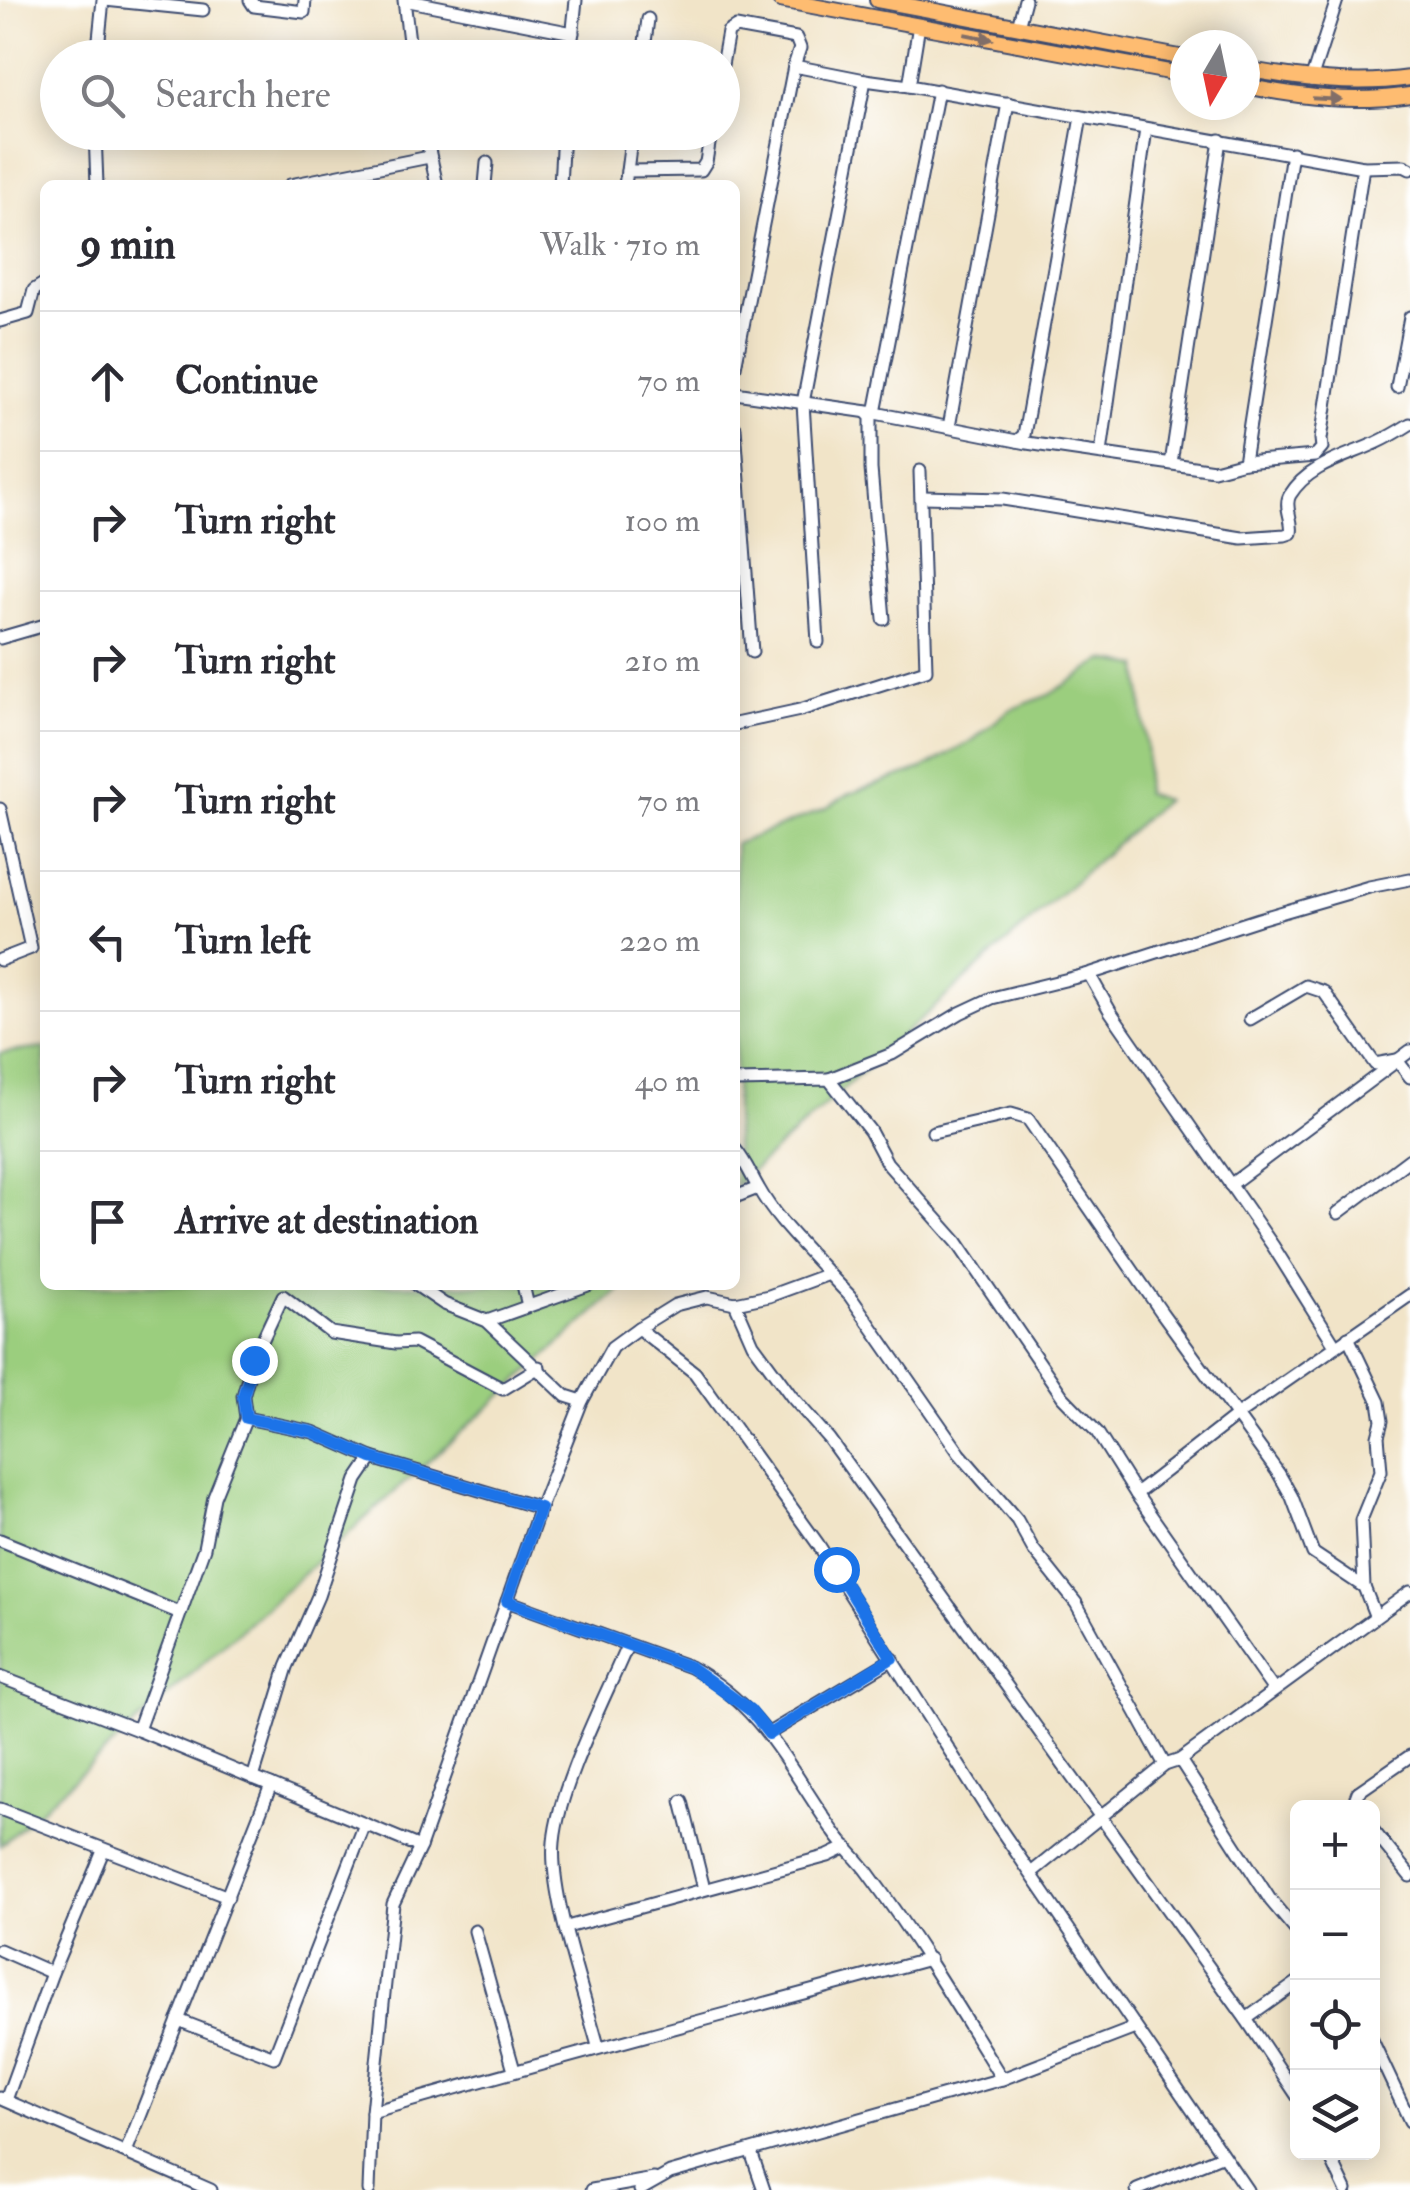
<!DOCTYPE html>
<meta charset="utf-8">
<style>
body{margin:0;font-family:"IM FELL Double Pica",serif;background:#f2f2f3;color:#2b2b33}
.controls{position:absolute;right:30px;bottom:30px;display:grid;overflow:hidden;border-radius:15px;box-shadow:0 5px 25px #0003}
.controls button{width:90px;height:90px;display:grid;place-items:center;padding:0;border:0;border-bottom:2px solid #e1e1e2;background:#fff;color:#2b2b33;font:50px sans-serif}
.compass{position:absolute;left:1170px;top:30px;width:90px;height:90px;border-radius:50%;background:#fff;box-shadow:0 5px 25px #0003;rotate:189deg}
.stop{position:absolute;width:30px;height:30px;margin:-22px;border:8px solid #1a73e8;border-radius:50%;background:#fff}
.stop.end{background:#1a73e8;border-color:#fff;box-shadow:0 2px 10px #0008}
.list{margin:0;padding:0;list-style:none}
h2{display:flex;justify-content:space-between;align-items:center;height:130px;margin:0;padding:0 40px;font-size:42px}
h2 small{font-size:32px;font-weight:400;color:#7c7c81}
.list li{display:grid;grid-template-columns:65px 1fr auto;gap:30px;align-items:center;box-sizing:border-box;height:140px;padding:0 40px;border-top:2px solid #e1e1e2}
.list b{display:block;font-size:38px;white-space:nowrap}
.list em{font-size:32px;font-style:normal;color:#7c7c81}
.icon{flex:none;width:55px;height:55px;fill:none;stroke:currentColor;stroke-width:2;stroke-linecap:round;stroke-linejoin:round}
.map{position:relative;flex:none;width:1410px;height:2190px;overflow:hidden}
.search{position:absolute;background:#fff;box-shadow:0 5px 25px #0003;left:40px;top:40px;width:700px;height:110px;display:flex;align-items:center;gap:25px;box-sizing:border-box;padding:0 35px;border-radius:55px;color:#7c7c81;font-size:38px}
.panel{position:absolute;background:#fff;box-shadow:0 5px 25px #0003;left:40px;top:180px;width:700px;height:1110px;border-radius:15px}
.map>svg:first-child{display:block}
.green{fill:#9bce7e;stroke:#5b7e6e;stroke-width:2.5}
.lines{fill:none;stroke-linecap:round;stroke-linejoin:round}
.minor-casing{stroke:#3b4a6e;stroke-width:15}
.major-casing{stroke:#3b4a6e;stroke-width:18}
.minor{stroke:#fff;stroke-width:11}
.major{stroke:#febc71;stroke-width:14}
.oneway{fill:#816e67}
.route{stroke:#1a73e8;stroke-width:12}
</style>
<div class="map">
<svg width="1410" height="2190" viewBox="0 0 1410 2190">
<rect width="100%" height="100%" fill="#fff"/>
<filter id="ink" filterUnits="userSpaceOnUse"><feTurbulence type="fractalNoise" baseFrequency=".01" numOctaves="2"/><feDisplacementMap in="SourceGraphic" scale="20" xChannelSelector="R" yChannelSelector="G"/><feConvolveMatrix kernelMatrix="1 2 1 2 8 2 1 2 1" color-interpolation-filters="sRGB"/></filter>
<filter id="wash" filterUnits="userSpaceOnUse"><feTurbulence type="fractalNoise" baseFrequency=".0048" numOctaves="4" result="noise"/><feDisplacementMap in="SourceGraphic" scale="40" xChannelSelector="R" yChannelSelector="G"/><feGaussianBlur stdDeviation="2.25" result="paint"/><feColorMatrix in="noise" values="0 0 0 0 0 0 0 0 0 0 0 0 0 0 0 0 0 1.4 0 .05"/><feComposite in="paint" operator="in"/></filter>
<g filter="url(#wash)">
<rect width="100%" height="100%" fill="#f1e4c8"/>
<g class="green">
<path d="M 1104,660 L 1139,666 L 1147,755 L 1145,793 L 1165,800 L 735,1186 L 735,844 L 825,809 L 849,794 L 922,769 L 972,741 L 1009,710 L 1049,695 Z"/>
<path d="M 45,1048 L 45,1285 L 625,1285 L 0,1846 L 0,1053 Z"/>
</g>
</g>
<g filter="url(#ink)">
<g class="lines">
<defs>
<g id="minor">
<path d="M 105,0 L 203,10"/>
<path d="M 250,0 L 254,6 L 304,12 L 305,0"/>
<path d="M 919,25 L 909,86 L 1363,167 L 1404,166 L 1410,169"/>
<path d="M 1018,26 L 1025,0"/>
<path d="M 97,58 L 103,0"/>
<path d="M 411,58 L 404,0 L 573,33"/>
<path d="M 570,58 L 576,0"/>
<path d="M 643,58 L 648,19"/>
<path d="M 722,65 L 728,32 L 736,27 L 796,38 L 800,48 L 794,66 L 865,80"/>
<path d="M 1311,80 L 1337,0"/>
<path d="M 95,132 L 97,185"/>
<path d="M 204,132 L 222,135"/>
<path d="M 425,132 L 437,185"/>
<path d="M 627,171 L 632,132"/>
<path d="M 290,185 L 429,157"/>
<path d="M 485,185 L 487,163"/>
<path d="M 560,185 L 563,132"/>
<path d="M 625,185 L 627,171 L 701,170 L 706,162 L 711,132"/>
<path d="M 0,321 L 28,313 L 34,290 L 45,283"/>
<path d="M 735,367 L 794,66"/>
<path d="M 1397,387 L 1410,317"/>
<path d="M 735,393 L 875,413 L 1027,443 L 1214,470 L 1244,462 L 1315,456 L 1322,448 L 1321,439 L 1363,167"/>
<path d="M 866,412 L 871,417 L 871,469 L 884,619"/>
<path d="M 875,413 L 938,90"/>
<path d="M 949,427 L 1008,103"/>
<path d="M 735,428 L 752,652"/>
<path d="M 1017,441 L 1024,435 L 1081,117"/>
<path d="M 1101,453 L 1146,129"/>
<path d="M 1244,462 L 1292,153"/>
<path d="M 1171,463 L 1220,140"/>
<path d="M 923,497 L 1003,499 L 1242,538 L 1285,535 L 1291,533 C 1294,521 1283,506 1290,495 C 1308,465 1346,457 1376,443 C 1387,438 1399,431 1410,424"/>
<path d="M 0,638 L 45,625"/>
<path d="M 818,642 L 803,403 L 865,80 L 909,86"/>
<path d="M 735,724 L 800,710 L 926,670 L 920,471"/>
<path d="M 0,809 L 31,948 L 0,960"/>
<path d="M 1089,974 L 1110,1011 L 1273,1246 L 1335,1345"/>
<path d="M 1250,1019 L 1306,986 L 1324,992 L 1375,1064 L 1397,1060 L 1410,1077"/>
<path d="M 829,1079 L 892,1054 L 960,1013 L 992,998 L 1089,974 L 1259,919 L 1369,887 L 1410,879"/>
<path d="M 735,1081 L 829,1079 L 870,1131 L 887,1163 L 957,1242 L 1063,1397 L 1097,1432 L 1136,1494 L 1273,1689"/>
<path d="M 933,1132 L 1011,1114 L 1028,1119 L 1162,1313 L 1279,1474 L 1292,1497 L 1313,1553 L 1364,1587 L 1375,1615"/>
<path d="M 735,1149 C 746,1162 750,1174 759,1189 C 776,1220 805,1247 829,1274"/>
<path d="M 1230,1185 L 1410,1051"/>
<path d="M 735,1197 L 758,1188"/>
<path d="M 1338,1213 L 1410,1159"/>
<path d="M 416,1285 L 444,1304 L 487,1321 L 566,1396 L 582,1401 L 612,1347 L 638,1328 L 695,1373 L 818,1544 L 990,1814 L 1247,2190"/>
<path d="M 523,1285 L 528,1306"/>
<path d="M 735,1303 L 753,1344 L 792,1397 L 829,1439 L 1246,2019 L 1298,2097"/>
<path d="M 487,1321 L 588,1285"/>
<path d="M 638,1328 L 675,1305 L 707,1297 L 735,1303 L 769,1296 L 829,1274 L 850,1296 L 960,1454 L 1017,1520 L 1033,1549 L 1076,1603 L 1165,1765"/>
<path d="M 1348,1337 L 1379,1402 L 1382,1421 L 1378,1436 L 1381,1471 L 1361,1520 L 1364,1587"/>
<path d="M 246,1418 L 313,1432 L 372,1458 L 540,1508"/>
<path d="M 1136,1494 L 1236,1416 L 1410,1295"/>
<path d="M 0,1540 L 180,1613"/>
<path d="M 507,1601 L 690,1667 C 763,1706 788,1767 834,1832 C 844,1847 858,1859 868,1873 C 917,1939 959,2009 1002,2079"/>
<path d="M 0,1677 L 138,1730 L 420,1847"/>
<path d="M 138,1730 L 204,1548 L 214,1497 L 246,1418 L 243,1396 L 253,1360 L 283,1296 L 331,1333 L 396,1343 L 414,1342 L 503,1389 L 539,1367"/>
<path d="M 769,1733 L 893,1659"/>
<path d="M 1180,1760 L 1271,1901 L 1298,1933"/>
<path d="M 253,1778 L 287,1667 L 318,1596 L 357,1480 L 372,1458"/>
<path d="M 682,1801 L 704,1889"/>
<path d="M 1356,1808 L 1355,1800 L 1358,1792 L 1410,1756"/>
<path d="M 0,1809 L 228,1897"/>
<path d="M 1372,1829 L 1410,1876"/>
<path d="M 1031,1873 L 1165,1765 L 1180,1760 L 1410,1592"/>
<path d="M 567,1927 L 828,1856 L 847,1847"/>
<path d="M 475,1931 L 514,2070"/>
<path d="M 0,1950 L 52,1973"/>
<path d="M 1246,2019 L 1298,1982"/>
<path d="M 178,2020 L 274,2057 L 365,1824"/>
<path d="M 1372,2040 L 1410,2121"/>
<path d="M 598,2046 C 584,1993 549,1894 554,1842 C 559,1786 604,1700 627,1646"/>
<path d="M 0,2098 L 211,2190"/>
<path d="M 6,2100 L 52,1973 L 103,1851"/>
<path d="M 372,2112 C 557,2058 743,2010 929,1959"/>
<path d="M 126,2152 L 271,1785"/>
<path d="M 751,2152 L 764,2190"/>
<path d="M 1328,2152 L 1346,2190"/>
<path d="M 369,2190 L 372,2112 L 393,1904 L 420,1847 L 540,1508 L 582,1401"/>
<path d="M 592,2190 L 654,2179"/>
<path d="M 640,2190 L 670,2173 L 1002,2079 L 1135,2028"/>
<path d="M 1137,2190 L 1221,2156"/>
</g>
<g id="major">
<path d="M 780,0 L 1185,75"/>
<path d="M 877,0 L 1185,58"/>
<path d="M 1245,69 C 1300,79 1354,86 1410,78"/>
<path d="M 1245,86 C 1300,97 1354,104 1410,95"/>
</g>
</defs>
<use href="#minor" class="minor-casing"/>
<use href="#major" class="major-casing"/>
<use href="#minor" class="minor"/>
<use href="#major" class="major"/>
</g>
<defs><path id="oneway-solid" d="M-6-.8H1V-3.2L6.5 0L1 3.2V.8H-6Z" transform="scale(2.5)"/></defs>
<g class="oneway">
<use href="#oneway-solid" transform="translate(979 37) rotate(11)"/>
<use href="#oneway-solid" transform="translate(1327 99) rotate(3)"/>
</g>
</g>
<g class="lines" filter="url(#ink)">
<path class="route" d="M 254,1360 L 243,1396 L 246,1418 L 313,1432 L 372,1458 L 540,1508 L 507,1601 L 690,1667 L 750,1710 L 769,1734 L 892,1658 L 836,1569"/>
</g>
</svg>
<div class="controls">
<button>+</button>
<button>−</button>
<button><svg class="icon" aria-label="locate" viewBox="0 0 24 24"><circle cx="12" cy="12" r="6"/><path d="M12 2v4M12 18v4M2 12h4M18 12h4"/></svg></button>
<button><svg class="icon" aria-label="layers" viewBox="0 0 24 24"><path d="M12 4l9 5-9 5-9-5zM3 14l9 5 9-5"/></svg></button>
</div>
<svg class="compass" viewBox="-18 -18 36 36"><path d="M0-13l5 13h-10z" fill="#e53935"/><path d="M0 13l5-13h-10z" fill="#7c7c81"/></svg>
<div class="stop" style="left:836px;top:1569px"></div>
<div class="stop end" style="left:254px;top:1360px"></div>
<div class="search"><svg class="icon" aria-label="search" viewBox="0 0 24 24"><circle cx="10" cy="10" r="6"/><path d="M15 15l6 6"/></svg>Search here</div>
<section class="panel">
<h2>9 min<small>Walk · 710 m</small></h2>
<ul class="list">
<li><svg class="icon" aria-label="ahead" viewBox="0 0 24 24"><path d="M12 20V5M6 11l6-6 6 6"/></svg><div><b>Continue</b></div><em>70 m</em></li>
<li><svg class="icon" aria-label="right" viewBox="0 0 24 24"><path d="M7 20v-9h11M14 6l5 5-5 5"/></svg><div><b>Turn right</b></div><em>100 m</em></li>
<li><svg class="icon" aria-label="right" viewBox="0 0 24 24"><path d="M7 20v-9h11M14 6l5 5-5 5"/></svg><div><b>Turn right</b></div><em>210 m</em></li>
<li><svg class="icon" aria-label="right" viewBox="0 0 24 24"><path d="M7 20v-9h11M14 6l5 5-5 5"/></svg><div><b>Turn right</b></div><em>70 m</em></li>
<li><svg class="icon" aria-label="left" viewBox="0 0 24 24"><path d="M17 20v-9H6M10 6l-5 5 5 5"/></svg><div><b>Turn left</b></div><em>220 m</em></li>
<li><svg class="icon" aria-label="right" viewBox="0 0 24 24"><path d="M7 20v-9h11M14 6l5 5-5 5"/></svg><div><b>Turn right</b></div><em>40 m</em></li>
<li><svg class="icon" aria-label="arrive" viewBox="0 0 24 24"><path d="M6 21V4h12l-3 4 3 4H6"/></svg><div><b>Arrive at destination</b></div></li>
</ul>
</section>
</div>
